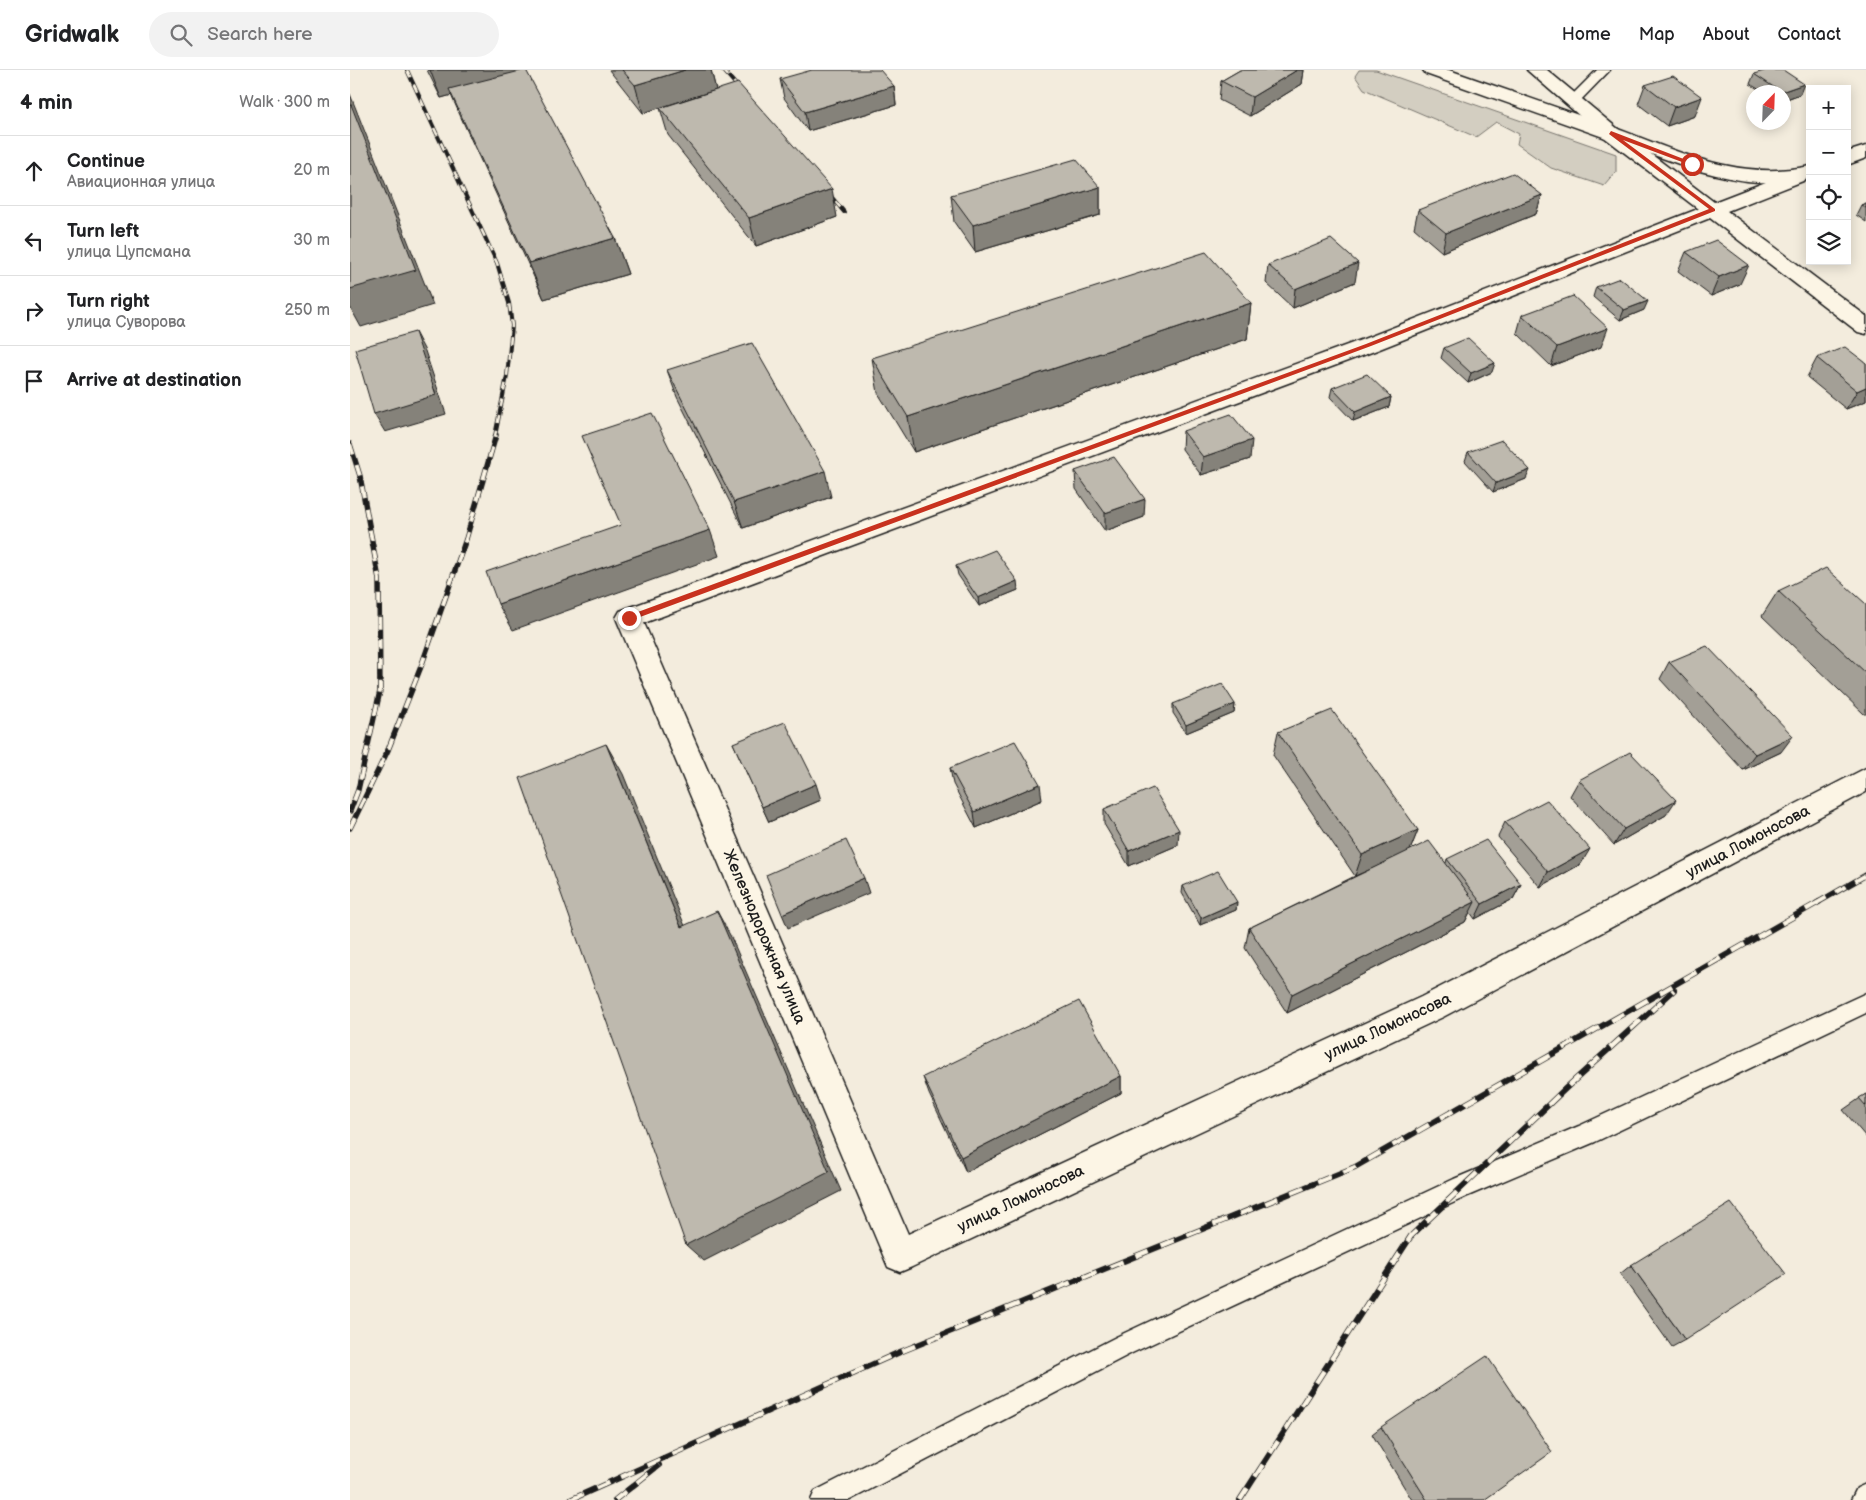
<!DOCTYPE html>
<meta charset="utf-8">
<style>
body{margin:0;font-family:"Balsamiq Sans",sans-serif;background:#f2f2f2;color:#202124}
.controls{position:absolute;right:15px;top:15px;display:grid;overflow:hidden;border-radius:0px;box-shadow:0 2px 12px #0003}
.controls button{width:45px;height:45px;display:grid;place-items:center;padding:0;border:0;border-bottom:1px solid #e0e0e0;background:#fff;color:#202124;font:25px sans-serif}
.compass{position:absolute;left:1396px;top:15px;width:45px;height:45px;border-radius:50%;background:#fff;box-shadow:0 2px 12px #0003;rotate:23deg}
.stop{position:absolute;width:15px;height:15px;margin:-11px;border:4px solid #c8321e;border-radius:50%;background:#fff}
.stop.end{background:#c8321e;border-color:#fff;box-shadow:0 1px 5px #0008}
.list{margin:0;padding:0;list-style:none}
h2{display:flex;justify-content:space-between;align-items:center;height:65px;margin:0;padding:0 20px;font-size:21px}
h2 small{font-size:16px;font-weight:400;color:#757577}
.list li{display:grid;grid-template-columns:32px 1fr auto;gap:15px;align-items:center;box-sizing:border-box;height:70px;padding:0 20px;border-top:1px solid #e0e0e0}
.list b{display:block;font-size:19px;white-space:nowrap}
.list p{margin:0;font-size:16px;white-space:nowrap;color:#757577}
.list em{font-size:16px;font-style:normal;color:#757577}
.icon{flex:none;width:28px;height:28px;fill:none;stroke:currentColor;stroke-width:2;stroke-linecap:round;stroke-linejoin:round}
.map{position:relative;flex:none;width:1516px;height:1430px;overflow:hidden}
header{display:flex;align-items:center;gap:30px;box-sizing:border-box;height:70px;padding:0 25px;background:#fff;border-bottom:1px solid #e0e0e0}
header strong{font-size:24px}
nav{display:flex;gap:28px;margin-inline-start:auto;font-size:18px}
.search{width:350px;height:45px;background:#f2f2f2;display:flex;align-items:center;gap:12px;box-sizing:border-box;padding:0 18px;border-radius:28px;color:#757577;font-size:19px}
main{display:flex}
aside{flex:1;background:#fff}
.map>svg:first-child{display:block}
.green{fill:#d3cec1;stroke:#78756e}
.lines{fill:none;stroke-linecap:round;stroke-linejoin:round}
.lane-casing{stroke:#1c1c1c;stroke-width:3}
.street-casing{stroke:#1c1c1c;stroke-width:3}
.secondary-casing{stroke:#1c1c1c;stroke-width:3}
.lane{fill:#fcf5e5;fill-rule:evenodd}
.street{fill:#fcf5e5;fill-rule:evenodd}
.secondary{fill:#fcf5e5;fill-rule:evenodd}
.rail-far2-casing{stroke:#1c1c1c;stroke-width:4}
.rail-far1-casing{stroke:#1c1c1c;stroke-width:5.5}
.rail-casing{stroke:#1c1c1c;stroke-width:6}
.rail-far2{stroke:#fcf5e5;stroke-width:2.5;stroke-dasharray:8;stroke-linecap:butt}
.rail-far1{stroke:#fcf5e5;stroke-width:4;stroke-dasharray:11;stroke-linecap:butt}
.rail{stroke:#fcf5e5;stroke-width:4.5;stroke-dasharray:14;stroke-linecap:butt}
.wall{fill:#a39f96;stroke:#1c1c1c}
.shaded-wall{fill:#85827a;stroke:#1c1c1c}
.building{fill:#beb9ae;stroke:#1c1c1c}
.route{fill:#c8321e}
.labels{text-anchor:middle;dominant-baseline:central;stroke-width:4;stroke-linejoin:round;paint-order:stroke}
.street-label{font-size:16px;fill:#1c1c1c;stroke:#fcf5e5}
</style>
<header>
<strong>Gridwalk</strong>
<div class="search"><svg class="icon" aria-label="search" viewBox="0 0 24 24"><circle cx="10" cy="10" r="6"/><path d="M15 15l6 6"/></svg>Search here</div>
<nav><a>Home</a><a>Map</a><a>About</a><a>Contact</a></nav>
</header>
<main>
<aside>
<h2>4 min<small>Walk · 300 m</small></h2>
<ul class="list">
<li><svg class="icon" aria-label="ahead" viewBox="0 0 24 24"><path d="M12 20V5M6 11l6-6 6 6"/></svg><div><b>Continue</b><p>Авиационная улица</p></div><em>20 m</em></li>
<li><svg class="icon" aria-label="left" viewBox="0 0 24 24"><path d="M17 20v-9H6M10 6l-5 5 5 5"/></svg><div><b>Turn left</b><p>улица Цупсмана</p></div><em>30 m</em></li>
<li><svg class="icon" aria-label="right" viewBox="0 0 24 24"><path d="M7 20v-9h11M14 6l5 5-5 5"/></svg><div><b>Turn right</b><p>улица Суворова</p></div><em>250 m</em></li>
<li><svg class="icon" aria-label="arrive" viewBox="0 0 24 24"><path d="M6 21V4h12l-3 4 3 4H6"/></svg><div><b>Arrive at destination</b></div></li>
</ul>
</aside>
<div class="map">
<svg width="1516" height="1430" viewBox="0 0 1516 1430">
<rect width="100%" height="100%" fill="#f3ecdd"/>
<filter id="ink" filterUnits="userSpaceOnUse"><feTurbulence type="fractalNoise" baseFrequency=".02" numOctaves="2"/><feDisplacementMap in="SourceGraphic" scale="10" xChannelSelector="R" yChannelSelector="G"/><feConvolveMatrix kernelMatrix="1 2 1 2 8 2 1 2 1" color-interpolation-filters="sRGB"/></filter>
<g filter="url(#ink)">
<path class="green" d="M 1009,0 L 1026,0 L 1266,84 L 1266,102 L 1254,116 L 1201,98 L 1167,74 L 1169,64 L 1146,52 L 1126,67 L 1014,19 L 1005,6 Z"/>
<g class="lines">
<defs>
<g id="lane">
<path d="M 1247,0 L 1260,0 L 1227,34 L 1219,34 L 1217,31 L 1219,28 Z"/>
<path d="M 1516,923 L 1516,943 L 1245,1072 L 1120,1125 L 782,1283 L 500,1430 L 461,1430 L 465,1421 L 766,1267 L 1104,1109 L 1229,1056 Z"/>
<path d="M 1516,1414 L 1516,1430 L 1501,1430 L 1507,1418 Z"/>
</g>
<path id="street" d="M 1177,0 L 1197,0 L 1268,59 L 1364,132 L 1439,103 L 1446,101 L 1453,103 L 1456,107 L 1453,111 L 1377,141 L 1516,246 L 1516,264 L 1508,262 L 1360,148 L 1027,280 L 294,553 L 558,1164 L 1071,927 L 1516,698 L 1516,722 L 1093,947 L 562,1197 L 550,1202 L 538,1197 L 266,548 L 270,541 L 1011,270 L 1348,139 L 1254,67 Z"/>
<g id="secondary">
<path d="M 1073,0 L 1099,0 C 1151,18 1203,36 1254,54 C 1324,79 1384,112 1460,96 L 1460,108 C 1416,117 1388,111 1346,100 L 1076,4 Z"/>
<path d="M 1516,76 L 1516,88 L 1497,95 L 1497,82 Z"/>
</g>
</defs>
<use href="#lane" class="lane-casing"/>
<use href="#street" class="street-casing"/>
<use href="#secondary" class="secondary-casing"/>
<use href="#lane" class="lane"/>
<use href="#street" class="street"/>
<use href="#secondary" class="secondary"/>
<defs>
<g id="rail-far2">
<path d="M 57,0 L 147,193 L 159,233 L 162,256 L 157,306 L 145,366"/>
<path d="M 373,0 L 394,24"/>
<path d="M 475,119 L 494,142"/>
</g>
<g id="rail-far1">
<path d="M 0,374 L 10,406 L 29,509 L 30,621 L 8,720 L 0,741"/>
<path d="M 0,758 L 38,680 L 72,594 L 116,469 L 146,365"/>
<path d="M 1467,833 L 1516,805"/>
</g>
<g id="rail">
<path d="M 220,1430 L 550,1282 L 1005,1097 L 1469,832"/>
<path d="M 265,1430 L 309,1395"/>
<path d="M 890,1430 L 1061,1166 L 1216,1018 L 1324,920"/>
</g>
</defs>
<use href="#rail-far2" class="rail-far2-casing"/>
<use href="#rail-far1" class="rail-far1-casing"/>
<use href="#rail" class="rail-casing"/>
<use href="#rail-far2" class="rail-far2"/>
<use href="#rail-far1" class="rail-far1"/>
<use href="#rail" class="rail"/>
</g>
<g class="wall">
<path d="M 77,0 L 170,0 L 265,168 L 278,204 L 194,229 L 114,54 L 101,25 L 91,28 Z"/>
<path d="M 259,0 L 361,0 L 366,20 L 487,147 L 406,176 L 318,65 L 310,38 L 354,24 L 293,43 Z"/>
<path d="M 890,0 L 954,0 L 952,14 L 900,46 L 869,30 L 871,11 Z"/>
<path d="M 1404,4 L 1450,24 L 1434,30 L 1434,22 L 1413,22 L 1400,14 Z"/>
<path d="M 430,9 L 544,16 L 546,35 L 458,61 L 434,28 Z"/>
<path d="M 1295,15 L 1345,46 L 1317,56 L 1288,34 Z"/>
<path d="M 750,117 L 750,145 L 625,182 L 604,152 L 601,125 Z"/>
<path d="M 1192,125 L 1186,144 L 1092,182 L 1064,158 L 1068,140 Z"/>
<path d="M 1516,133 L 1516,152 L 1506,145 L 1511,135 Z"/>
<path d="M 1336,182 L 1390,214 L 1361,226 L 1328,201 Z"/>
<path d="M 918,195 L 1005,212 L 943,238 L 916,213 Z"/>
<path d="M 1246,217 L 1294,240 L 1270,250 L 1243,227 Z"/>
<path d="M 901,233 L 897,269 L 564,382 L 528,323 L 522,288 Z"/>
<path d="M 1172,245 L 1251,277 L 1201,296 L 1167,263 Z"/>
<path d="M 1094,278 L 1142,302 L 1118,313 L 1091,288 Z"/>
<path d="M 1467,288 L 1516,293 L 1516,331 L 1496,339 L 1457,307 Z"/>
<path d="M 317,300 L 481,427 L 393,458 L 327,327 Z"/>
<path d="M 982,318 L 1041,327 L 1039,337 L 1003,351 L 980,327 Z"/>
<path d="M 833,361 L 900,389 L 851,405 L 832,379 Z"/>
<path d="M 1118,382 L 1176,409 L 1143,422 L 1115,391 Z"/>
<path d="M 725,401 L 794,447 L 755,461 L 726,419 Z"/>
<path d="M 606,496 L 668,520 L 629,536 L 608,505 Z"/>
<path d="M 1428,521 L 1516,534 L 1516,644 L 1514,644 L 1412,546 Z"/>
<path d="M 1319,592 L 1431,682 L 1393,700 L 1310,609 Z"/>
<path d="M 823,634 L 885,634 L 884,643 L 836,663 L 823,643 Z"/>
<path d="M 928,662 L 1068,760 L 1060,780 L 1096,793 L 1097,789 L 1171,814 L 1163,829 L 1125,849 L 1120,842 L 1115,852 L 937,943 L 895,878 L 899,858 L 1005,806 L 923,685 Z"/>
<path d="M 383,673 L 471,730 L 419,752 Z"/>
<path d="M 600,698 L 692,730 L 626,758 L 603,714 Z"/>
<path d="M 1229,710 L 1316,745 L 1264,775 L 1220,726 Z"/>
<path d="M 754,739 L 828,775 L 779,796 L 754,754 Z"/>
<path d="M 1155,752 L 1231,794 L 1190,817 L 1148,767 Z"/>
<path d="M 833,816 L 887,832 L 886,840 L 850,855 L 832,823 Z"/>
<path d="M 771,1006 L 771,1023 L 616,1102 L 579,1024 L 573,1007 Z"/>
<path d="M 1516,1024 L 1516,1067 L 1493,1040 Z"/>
<path d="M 1281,1195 L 1335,1270 L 1322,1277 L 1270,1204 Z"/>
<path d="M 1031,1357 L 1134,1430 L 1062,1430 L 1022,1364 Z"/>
</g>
<g class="shaded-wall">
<path d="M 80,0 L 170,0 L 173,6 L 91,28 Z"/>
<path d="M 335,0 L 361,0 L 366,20 L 293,43 L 285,15 Z"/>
<path d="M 947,0 L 954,0 L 952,14 L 900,46 L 902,27 Z"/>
<path d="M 1454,14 L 1450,24 L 1434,30 L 1434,22 L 1431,22 Z"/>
<path d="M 544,16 L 546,35 L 458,61 L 455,42 Z"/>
<path d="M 0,24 L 83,235 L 11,257 L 0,237 Z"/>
<path d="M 1352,27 L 1345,46 L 1317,56 L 1324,37 Z"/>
<path d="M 750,117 L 750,145 L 625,182 L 623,155 Z"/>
<path d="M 482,119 L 487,147 L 406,176 L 399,148 Z"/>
<path d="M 1192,125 L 1186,144 L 1092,182 L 1096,163 Z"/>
<path d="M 265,168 L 278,204 L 194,229 L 179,193 Z"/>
<path d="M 1008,193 L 1005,212 L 943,238 L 945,219 Z"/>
<path d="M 1399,195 L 1390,214 L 1361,226 L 1369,207 Z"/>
<path d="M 1298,231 L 1294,240 L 1270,250 L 1274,240 Z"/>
<path d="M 901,233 L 897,269 L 564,382 L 558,347 Z"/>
<path d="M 1258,258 L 1251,277 L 1201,296 L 1207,277 Z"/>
<path d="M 65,262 L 75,281 L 96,344 L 35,362 L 24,344 Z"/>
<path d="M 1145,293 L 1142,302 L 1118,313 L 1121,303 Z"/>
<path d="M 1516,317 L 1516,331 L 1496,339 L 1507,321 Z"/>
<path d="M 1041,327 L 1039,337 L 1003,351 L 1005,342 Z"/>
<path d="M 902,370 L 900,389 L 851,405 L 853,387 Z"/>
<path d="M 1180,400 L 1176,409 L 1143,422 L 1146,413 Z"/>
<path d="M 475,401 L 481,427 L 393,458 L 384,432 Z"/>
<path d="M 795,429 L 794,447 L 755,461 L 755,443 Z"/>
<path d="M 360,460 L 369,486 L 163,560 L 148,534 Z"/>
<path d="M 667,511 L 668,520 L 629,536 L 628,528 Z"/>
<path d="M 885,634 L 884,643 L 836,663 L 836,655 Z"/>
<path d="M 1443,666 L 1431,682 L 1393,700 L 1405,684 Z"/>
<path d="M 256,674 L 273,704 L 346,883 L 331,857 Z"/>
<path d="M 466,714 L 471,730 L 419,752 L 412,737 Z"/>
<path d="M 690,714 L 692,730 L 626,758 L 624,742 Z"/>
<path d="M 1326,730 L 1316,745 L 1264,775 L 1274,759 Z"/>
<path d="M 829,760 L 828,775 L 779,796 L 779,781 Z"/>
<path d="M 1068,760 L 1059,783 L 1005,806 L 1012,785 Z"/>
<path d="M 1240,779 L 1231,794 L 1190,817 L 1198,802 Z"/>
<path d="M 514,808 L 519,823 L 438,858 L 432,844 Z"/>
<path d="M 1171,814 L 1163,829 L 1125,849 L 1132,834 Z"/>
<path d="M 887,832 L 886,840 L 850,855 L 851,848 Z"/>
<path d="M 1125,832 L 1115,852 L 937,943 L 942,924 Z"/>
<path d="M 367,841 L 381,867 L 491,1121 L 354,1191 L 336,1175 Z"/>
<path d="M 771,1006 L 771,1023 L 616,1102 L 611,1087 Z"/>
</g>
<g class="building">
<path d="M 174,0 L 176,0 L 265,168 L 179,193 L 99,19 Z"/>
<path d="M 272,0 L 335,0 L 285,15 Z"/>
<path d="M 462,0 L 530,0 L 544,16 L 455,42 L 430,9 Z"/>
<path d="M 890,0 L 947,0 L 902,27 L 871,11 Z"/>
<path d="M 1417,0 L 1433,0 L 1454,14 L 1431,22 L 1404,4 Z"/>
<path d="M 1323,6 L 1352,27 L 1324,37 L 1295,15 Z"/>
<path d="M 388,13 L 482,119 L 399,148 L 310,38 Z"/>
<path d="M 0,32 L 66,200 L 0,219 Z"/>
<path d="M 726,89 L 750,117 L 623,155 L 601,125 Z"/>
<path d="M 1163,103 L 1192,125 L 1096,163 L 1068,140 Z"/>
<path d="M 1516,133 L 1516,138 L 1511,135 Z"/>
<path d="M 981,169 L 1008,193 L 945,219 L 918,195 Z"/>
<path d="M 1366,170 L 1399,195 L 1369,207 L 1336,182 Z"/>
<path d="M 856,182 L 901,233 L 558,347 L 522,288 Z"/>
<path d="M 1270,208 L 1298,231 L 1274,240 L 1246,217 Z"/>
<path d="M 1223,226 L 1258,258 L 1207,277 L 1172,245 Z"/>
<path d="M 65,262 L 86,325 L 24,344 L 5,279 Z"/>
<path d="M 1118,268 L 1145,293 L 1121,303 L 1094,278 Z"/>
<path d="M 402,273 L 475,401 L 384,432 L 317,300 Z"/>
<path d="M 1495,277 L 1516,293 L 1516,317 L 1507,321 L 1467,288 Z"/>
<path d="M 1017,304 L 1041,327 L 1005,342 L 982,318 Z"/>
<path d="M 302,343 L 360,460 L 148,534 L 136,502 L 271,455 L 232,366 Z"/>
<path d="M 881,344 L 902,370 L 853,387 L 833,361 Z"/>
<path d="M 1152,370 L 1180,400 L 1146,413 L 1118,382 Z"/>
<path d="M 764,387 L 795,429 L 755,443 L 725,401 Z"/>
<path d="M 645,480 L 667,511 L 628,528 L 606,496 Z"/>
<path d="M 1476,498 L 1516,534 L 1516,603 L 1428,521 Z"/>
<path d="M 1357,576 L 1443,666 L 1405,684 L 1319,592 Z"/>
<path d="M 872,614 L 885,634 L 836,655 L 823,634 Z"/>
<path d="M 982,640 L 1068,760 L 1012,785 L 928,662 Z"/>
<path d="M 435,652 L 466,714 L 412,737 L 383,673 Z"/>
<path d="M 665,671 L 690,714 L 624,742 L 600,698 Z"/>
<path d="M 256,674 L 331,857 L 367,841 L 479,1102 L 336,1175 L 170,708 Z"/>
<path d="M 1280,682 L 1326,730 L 1274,759 L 1229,710 Z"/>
<path d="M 803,718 L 829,760 L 779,781 L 754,739 Z"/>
<path d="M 1197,730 L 1240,779 L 1198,802 L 1155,752 Z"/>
<path d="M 496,770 L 514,808 L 432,844 L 416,805 Z"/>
<path d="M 1136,770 L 1171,814 L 1132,834 L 1097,789 Z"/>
<path d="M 1079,771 L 1125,832 L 942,924 L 899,858 Z"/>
<path d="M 868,801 L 887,832 L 851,848 L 833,816 Z"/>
<path d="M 729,931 L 771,1006 L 611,1087 L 573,1007 Z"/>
<path d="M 1516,1024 L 1516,1036 L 1509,1028 Z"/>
<path d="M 1381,1133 L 1436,1204 L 1335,1270 L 1281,1195 Z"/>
<path d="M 1137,1286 L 1202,1382 L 1134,1430 L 1077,1430 L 1031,1357 Z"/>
</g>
</g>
<path class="route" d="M 1261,61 L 1344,93 L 1344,95 L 1340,95 L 1273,70 L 1365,139 L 1365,141 L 1021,276 L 282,550 L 277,550 L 276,548 L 277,546 L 1016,274 L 1359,139 L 1259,64 Z"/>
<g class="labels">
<g class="street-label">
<text transform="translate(1398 772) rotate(-28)">улица Ломоносова</text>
<text transform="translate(414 867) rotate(67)">Железнодорожная улица</text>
<text transform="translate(1038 957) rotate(-25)">улица Ломоносова</text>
<text transform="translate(671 1129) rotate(-25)">улица Ломоносова</text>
</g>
</g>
</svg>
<div class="controls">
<button>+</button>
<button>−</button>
<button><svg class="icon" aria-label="locate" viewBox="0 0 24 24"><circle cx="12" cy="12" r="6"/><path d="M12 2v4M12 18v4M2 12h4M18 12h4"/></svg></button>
<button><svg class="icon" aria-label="layers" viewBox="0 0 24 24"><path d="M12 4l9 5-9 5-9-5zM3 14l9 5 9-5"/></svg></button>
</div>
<svg class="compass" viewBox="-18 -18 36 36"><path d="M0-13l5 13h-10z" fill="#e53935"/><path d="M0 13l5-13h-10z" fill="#757577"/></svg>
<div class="stop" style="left:1342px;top:94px"></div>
<div class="stop end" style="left:279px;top:548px"></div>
</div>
</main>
